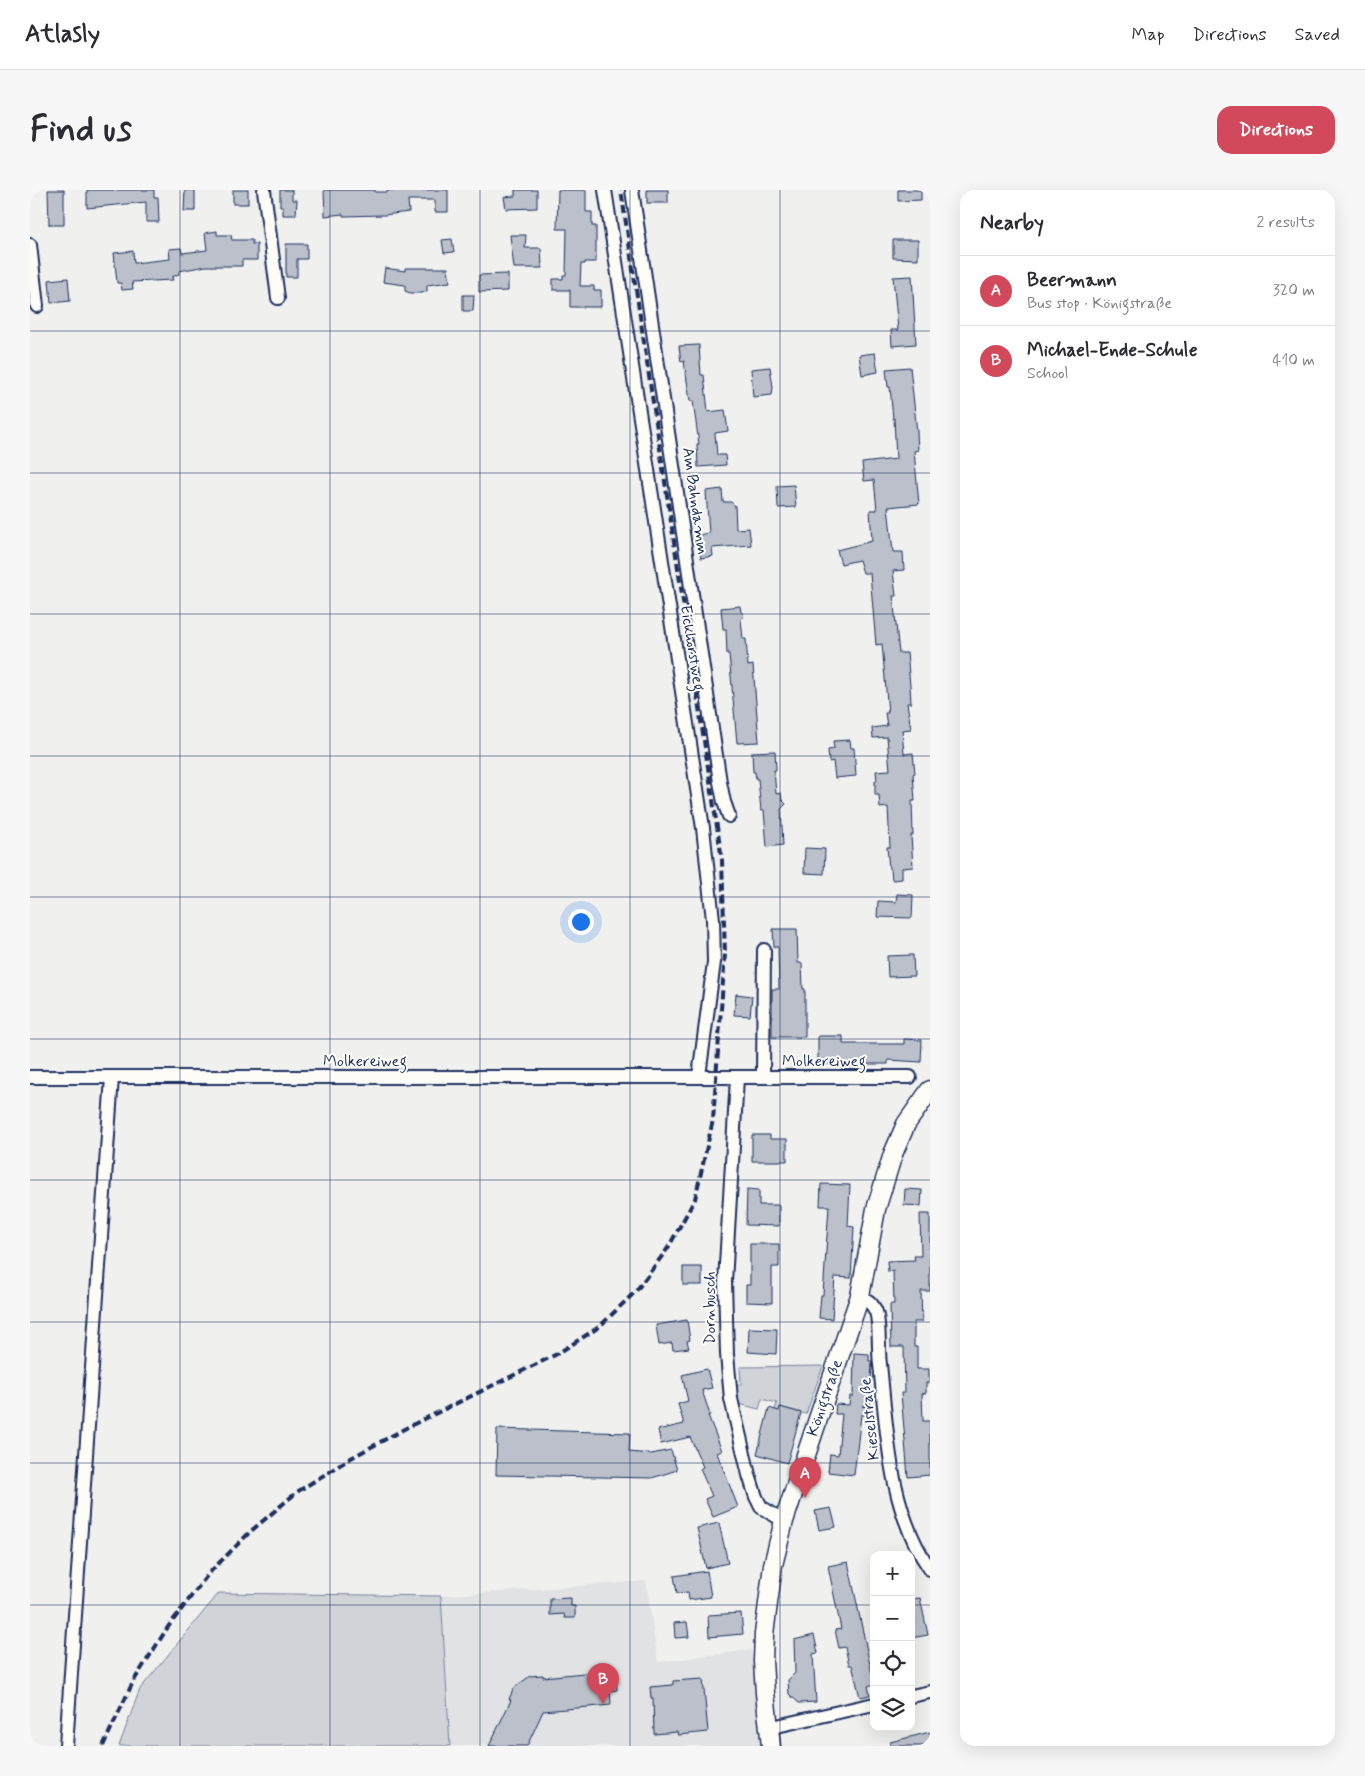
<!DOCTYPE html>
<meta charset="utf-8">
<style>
body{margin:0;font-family:Mynerve,sans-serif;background:#f7f7f7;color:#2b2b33}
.controls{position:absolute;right:15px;bottom:15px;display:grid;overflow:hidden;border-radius:10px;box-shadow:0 5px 20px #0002}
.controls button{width:45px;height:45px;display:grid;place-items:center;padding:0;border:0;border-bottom:1px solid #e1e1e2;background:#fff;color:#2b2b33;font:25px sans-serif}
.you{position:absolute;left:550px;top:731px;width:18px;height:18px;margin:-12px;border:4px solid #fff;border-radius:50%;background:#1a73e8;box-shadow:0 0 0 8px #1a73e833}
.badge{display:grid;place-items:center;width:32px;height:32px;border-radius:50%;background:#d1495b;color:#fff;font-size:16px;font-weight:700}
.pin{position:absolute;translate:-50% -41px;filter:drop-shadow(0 1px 2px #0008)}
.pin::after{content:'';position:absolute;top:26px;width:18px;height:15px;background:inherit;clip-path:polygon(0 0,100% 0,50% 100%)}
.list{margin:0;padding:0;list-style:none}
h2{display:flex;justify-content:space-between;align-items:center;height:65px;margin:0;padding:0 20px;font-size:21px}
h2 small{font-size:16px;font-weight:400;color:#7c7c81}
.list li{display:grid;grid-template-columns:32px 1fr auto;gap:15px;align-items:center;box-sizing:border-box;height:70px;padding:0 20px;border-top:1px solid #e1e1e2}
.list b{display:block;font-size:19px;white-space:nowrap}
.list p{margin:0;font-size:16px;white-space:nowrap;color:#7c7c81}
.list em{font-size:16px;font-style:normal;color:#7c7c81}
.icon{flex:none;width:28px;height:28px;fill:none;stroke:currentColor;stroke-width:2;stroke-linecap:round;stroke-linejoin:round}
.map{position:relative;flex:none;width:900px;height:1556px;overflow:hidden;border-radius:15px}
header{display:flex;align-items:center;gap:30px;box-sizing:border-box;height:70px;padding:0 25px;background:#fff;border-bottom:1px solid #e1e1e2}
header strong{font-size:24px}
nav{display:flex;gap:28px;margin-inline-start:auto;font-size:18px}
.intro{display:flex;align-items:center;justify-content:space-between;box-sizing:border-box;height:120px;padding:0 30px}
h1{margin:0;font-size:35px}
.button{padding:12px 22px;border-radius:15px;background:#d1495b;color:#fff;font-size:18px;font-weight:700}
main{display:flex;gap:30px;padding:0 30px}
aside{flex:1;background:#fff;border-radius:15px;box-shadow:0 5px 20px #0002}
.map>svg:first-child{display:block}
.built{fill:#e0e2e3}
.green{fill:#d0d3d8;stroke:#76819b}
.building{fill:#bbc0ca;stroke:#1b2f5e}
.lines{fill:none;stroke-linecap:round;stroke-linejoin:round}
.minor-casing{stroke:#1b2f5e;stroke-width:16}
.secondary-casing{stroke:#1b2f5e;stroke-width:21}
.minor{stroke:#fdfcf7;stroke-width:12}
.secondary{stroke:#fdfcf7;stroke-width:18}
.rail{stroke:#1b2f5e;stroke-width:4;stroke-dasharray:8 4;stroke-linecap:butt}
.grid{fill:none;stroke:#1b2f5e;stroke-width:1;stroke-opacity:0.55}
.labels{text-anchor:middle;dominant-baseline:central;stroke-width:4;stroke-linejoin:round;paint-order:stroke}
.street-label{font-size:16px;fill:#1b2f5e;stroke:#fdfcf7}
</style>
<header>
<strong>Atlasly</strong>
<nav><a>Map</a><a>Directions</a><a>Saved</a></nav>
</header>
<div class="intro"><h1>Find us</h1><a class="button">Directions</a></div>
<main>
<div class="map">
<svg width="900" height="1556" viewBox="0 0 900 1556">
<rect width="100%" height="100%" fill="#f0f0ee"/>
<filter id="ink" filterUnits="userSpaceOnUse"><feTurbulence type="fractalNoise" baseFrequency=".02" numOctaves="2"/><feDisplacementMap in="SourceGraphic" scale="10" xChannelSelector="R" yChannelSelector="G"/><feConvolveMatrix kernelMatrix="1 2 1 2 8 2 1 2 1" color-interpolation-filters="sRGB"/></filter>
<g filter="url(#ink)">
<path class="built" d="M 616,1391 L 628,1472 L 721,1460 L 733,1556 L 420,1556 L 411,1406 Z"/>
<g class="green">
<path d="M 793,1176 L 776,1224 L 750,1217 L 749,1221 L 745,1220 L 747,1213 L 732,1209 L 729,1219 L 709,1214 L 707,1196 L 711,1194 L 710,1177 Z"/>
<path d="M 189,1403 L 411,1406 L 420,1556 L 89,1556 L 110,1499 Z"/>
</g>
<g class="building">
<path d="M 18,0 L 34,0 L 34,35 L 19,35 Z"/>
<path d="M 57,0 L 124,0 L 124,7 L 128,7 L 129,32 L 116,32 L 116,12 L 57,18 Z"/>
<path d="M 155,0 L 165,0 L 165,21 L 154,21 Z"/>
<rect x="203" y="0" width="15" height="14"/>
<path d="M 250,0 L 262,0 L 262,10 L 267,10 L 266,25 L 253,25 L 253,17 L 250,17 Z"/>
<path d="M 294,0 L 345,0 L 345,2 L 358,2 L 358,0 L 418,0 L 418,22 L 405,22 L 405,10 L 378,10 L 379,22 L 354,25 L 313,26 L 313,24 L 295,26 Z"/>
<path d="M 485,0 L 507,0 L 507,18 L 476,19 L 474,7 L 485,6 Z"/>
<path d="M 528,0 L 556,0 L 556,22 L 562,22 L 562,36 L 566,36 L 566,72 L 555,72 L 555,74 L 551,74 L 550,96 L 564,96 L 564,100 L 571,100 L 571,117 L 540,117 L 540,100 L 523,100 L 523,89 L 533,89 L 533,85 L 536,85 L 537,39 L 527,39 Z"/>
<rect x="617" y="0" width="21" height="13"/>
<path d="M 868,0 L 891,0 L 891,10 L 868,11 Z"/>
<path d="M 187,41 L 187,45 L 201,45 L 202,50 L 222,50 L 222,54 L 227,54 L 227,70 L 212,70 L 212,76 L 176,76 L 149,81 L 149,84 L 142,87 L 143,90 L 102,92 L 103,99 L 92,100 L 91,93 L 87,93 L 84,63 L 103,61 L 104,73 L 140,69 L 139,59 L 151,58 L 152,63 L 177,60 L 175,43 Z"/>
<path d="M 480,45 L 496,45 L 495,58 L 511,58 L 512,78 L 484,78 Z"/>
<path d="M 422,49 L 424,62 L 414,63 L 412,50 Z"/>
<path d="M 863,50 L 888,50 L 888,69 L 863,68 Z"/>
<path d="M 256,54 L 277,54 L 277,69 L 267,69 L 267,87 L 256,87 Z"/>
<path d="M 355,78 L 375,81 L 375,78 L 418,78 L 420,92 L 397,95 L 397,101 L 392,103 L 380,103 L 375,101 L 375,95 L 353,92 Z"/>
<path d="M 478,84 L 478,101 L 449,102 L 449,85 Z"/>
<path d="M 882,86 L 886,154 L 862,156 L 861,140 L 868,140 L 863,87 Z"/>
<path d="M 38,88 L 40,111 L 21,113 L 19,90 Z"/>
<path d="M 433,105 L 444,105 L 443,121 L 433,121 Z"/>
<path d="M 669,155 L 671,185 L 674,185 L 678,222 L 695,220 L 698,241 L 685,243 L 687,265 L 695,265 L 696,275 L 668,277 L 667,254 L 669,254 L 663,211 L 660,211 L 654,171 L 651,172 L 649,156 Z"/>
<path d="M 845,163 L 848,182 L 832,185 L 829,165 Z"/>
<path d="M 740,177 L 743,197 L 742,205 L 723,207 L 721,179 Z"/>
<path d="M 880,177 L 887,242 L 888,260 L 884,261 L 889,314 L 858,317 L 863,362 L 873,362 L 874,380 L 863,381 L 866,406 L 863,406 L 869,463 L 877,463 L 880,495 L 881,513 L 877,513 L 881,539 L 872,540 L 874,564 L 883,563 L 885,583 L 883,584 L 885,611 L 882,611 L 883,645 L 881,645 L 883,677 L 872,678 L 872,689 L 862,690 L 861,679 L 859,679 L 857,657 L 860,657 L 858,617 L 850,618 L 849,605 L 845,605 L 845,591 L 847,591 L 846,581 L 860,580 L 857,547 L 843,548 L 842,538 L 857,536 L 855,523 L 858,523 L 852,454 L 846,455 L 840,383 L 833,383 L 829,370 L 811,374 L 807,360 L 842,351 L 840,320 L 847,320 L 844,290 L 834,291 L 832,273 L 866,269 L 864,228 L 863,229 L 860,197 L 858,197 L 856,179 Z"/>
<path d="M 764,295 L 766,317 L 748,318 L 747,296 Z"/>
<path d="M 692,299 L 693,312 L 701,312 L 705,316 L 706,339 L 719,338 L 721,355 L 682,358 L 683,366 L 671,368 L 668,345 L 679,343 L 676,301 Z"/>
<path d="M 710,416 L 711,422 L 714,425 L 711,429 L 713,449 L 716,449 L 718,476 L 723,475 L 729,552 L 707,553 L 699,464 L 697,464 L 696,439 L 693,439 L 691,418 Z"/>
<path d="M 820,550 L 821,558 L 824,558 L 826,586 L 805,588 L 803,571 L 799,572 L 798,560 L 804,559 L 803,551 Z"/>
<path d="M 745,561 L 746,580 L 744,580 L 746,604 L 751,603 L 752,610 L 756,614 L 751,619 L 753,655 L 737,657 L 734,620 L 731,621 L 728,589 L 726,589 L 725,582 L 723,582 L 722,562 Z"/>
<path d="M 775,658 L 795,659 L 794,684 L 774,683 Z"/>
<path d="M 867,704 L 883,705 L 882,728 L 847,727 L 848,711 L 866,712 Z"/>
<path d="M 743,739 L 767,739 L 768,773 L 772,773 L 773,799 L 775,799 L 775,847 L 742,847 L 742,799 L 749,799 L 748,757 L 744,757 Z"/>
<path d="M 883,765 L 884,786 L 858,787 L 857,766 Z"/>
<path d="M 706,804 L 722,806 L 720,826 L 704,825 Z"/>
<path d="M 788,846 L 813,846 L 813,854 L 874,854 L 874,849 L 892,850 L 891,872 L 858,870 L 858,874 L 788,874 Z"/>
<path d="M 722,945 L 740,945 L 740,949 L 757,949 L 757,971 L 722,971 Z"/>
<path d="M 791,994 L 820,995 L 818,1036 L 824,1037 L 821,1088 L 805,1087 L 802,1129 L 789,1128 L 791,1105 L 793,1105 L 799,1016 L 790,1016 Z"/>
<path d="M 717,999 L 729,1000 L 729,1015 L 749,1015 L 749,1036 L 716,1035 Z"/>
<path d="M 875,999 L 892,1000 L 891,1016 L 874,1015 Z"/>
<path d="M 890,1024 L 900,1024 L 900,1101 L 891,1101 L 892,1132 L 884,1132 L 884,1157 L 887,1157 L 887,1179 L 899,1179 L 899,1193 L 896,1193 L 896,1203 L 892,1204 L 893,1231 L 900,1231 L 900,1285 L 878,1287 L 871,1203 L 875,1203 L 874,1157 L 861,1157 L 860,1114 L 864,1114 L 863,1081 L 858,1082 L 857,1071 L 885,1070 L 884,1066 L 891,1066 Z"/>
<path d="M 720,1054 L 749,1054 L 749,1077 L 742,1077 L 742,1113 L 716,1112 L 716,1095 L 720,1095 Z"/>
<rect x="653" y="1077" width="19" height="18"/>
<path d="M 657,1130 L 660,1150 L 657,1151 L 659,1158 L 643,1160 L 642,1153 L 629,1155 L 626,1135 Z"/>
<path d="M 719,1138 L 747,1139 L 746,1164 L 718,1162 Z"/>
<path d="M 824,1163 L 839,1164 L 839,1171 L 842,1171 L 840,1217 L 832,1216 L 837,1217 L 836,1225 L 831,1225 L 824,1285 L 798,1282 L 800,1264 L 808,1265 L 812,1224 L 805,1224 L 806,1214 L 819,1215 L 820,1206 L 823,1206 Z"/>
<path d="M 677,1179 L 682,1198 L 672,1200 L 680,1225 L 678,1225 L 692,1261 L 687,1263 L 708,1317 L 683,1327 L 675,1309 L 682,1306 L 670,1279 L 673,1277 L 660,1247 L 631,1254 L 628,1240 L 654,1234 L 648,1214 L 658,1211 L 652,1185 Z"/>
<path d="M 750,1217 L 771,1223 L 757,1273 L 727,1264 L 739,1218 L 749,1221 Z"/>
<path d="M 467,1239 L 600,1243 L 599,1262 L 621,1264 L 641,1260 L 647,1280 L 622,1288 L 466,1285 Z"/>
<path d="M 801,1318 L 806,1337 L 789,1340 L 785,1321 Z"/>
<path d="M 689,1333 L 698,1373 L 676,1378 L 667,1338 Z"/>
<path d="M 818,1372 L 842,1484 L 844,1483 L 844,1494 L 838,1496 L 840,1505 L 830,1507 L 822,1475 L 819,1475 L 815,1457 L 809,1458 L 805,1440 L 811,1439 L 798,1376 Z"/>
<path d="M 677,1381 L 681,1407 L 659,1410 L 658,1402 L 647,1403 L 644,1386 Z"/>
<path d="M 541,1408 L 541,1416 L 545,1416 L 545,1428 L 535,1428 L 534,1424 L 520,1425 L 520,1409 Z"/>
<path d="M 890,1408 L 898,1445 L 881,1448 L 881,1409 Z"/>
<path d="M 711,1423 L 713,1444 L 679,1447 L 678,1425 Z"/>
<path d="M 657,1432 L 659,1447 L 645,1448 L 644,1433 Z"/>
<path d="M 784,1445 L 788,1463 L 783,1464 L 786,1512 L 769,1513 L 759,1504 L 758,1490 L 765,1483 L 764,1450 Z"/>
<path d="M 585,1480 L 587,1500 L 580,1501 L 581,1515 L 513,1521 L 497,1556 L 459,1556 L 481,1510 L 479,1509 L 484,1498 L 500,1486 L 513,1485 L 513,1487 Z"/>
<path d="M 673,1489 L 678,1542 L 648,1545 L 647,1542 L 624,1544 L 623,1508 L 621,1508 L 620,1497 L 643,1495 L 643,1491 Z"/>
<path d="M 900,1542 L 900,1556 L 860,1556 L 860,1552 Z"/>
</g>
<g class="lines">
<defs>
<g id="minor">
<path d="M 234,0 L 248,108"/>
<path d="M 575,0 L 673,638 L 683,730 L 684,772 L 669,886"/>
<path d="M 602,0 L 690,592 L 694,612 L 699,626"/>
<path d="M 0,55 L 7,116"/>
<path d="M 0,887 L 880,887"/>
<path d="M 733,887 L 734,760"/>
<path d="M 707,888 L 695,1092 L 697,1164 L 701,1209 L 719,1285 L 726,1307 L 731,1317 L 754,1331"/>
<path d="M 830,1106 C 838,1110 842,1113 846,1122 C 850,1133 848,1161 850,1174 C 857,1243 859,1320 900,1379"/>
<path d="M 881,1506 L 900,1502"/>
<path d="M 738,1538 L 844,1514"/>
<path d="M 36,1556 L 82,887"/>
</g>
<path id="secondary" d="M 741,1556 L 735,1503 L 733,1471 L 734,1444 L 743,1375 L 754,1331 L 789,1226 L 830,1106 L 846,1019 L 863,964 L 876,934 L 900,900"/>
</defs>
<use href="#minor" class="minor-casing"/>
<use href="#secondary" class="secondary-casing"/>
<use href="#minor" class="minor"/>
<use href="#secondary" class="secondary"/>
<path class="rail" d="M 73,1556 L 103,1492 L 138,1437 L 179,1383 L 221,1341 L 267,1302 L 321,1268 L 376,1238 L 527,1164 L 569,1137 L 606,1101 L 638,1058 L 665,1009 L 683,930 L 695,764 L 692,670 L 591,0"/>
</g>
</g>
<path class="grid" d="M 150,0 L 150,1556M 300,0 L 300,1556M 450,0 L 450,1556M 600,0 L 600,1556M 750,0 L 750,1556M 0,141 L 900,141M 0,283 L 900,283M 0,424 L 900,424M 0,566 L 900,566M 0,707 L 900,707M 0,849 L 900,849M 0,990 L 900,990M 0,1132 L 900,1132M 0,1273 L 900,1273M 0,1415 L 844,1415M 881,1415 L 900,1415"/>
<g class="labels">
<g class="street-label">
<text transform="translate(665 311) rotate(82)">Am Bahndamm</text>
<text transform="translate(662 458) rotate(81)">Eickhorstweg</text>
<text x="335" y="871">Molkereiweg</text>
<text x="794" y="871">Molkereiweg</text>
<text transform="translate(680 1118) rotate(-90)">Dornbusch</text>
<text transform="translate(795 1208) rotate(-71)">Königstraße</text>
<text transform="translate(840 1229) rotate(-96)">Kieselstraße</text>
</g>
</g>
</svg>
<div class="controls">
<button>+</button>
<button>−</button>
<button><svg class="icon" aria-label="locate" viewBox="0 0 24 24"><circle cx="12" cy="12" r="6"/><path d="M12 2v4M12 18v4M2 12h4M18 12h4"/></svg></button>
<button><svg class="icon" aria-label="layers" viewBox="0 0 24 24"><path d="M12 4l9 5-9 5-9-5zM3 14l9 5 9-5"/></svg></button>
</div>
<div class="you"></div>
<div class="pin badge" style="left:775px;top:1308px">A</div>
<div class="pin badge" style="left:573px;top:1514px">B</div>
</div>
<aside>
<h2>Nearby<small>2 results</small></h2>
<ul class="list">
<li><span class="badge">A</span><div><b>Beermann</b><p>Bus stop · Königstraße</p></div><em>320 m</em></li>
<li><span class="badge">B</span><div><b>Michael-Ende-Schule</b><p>School</p></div><em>410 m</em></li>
</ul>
</aside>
</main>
